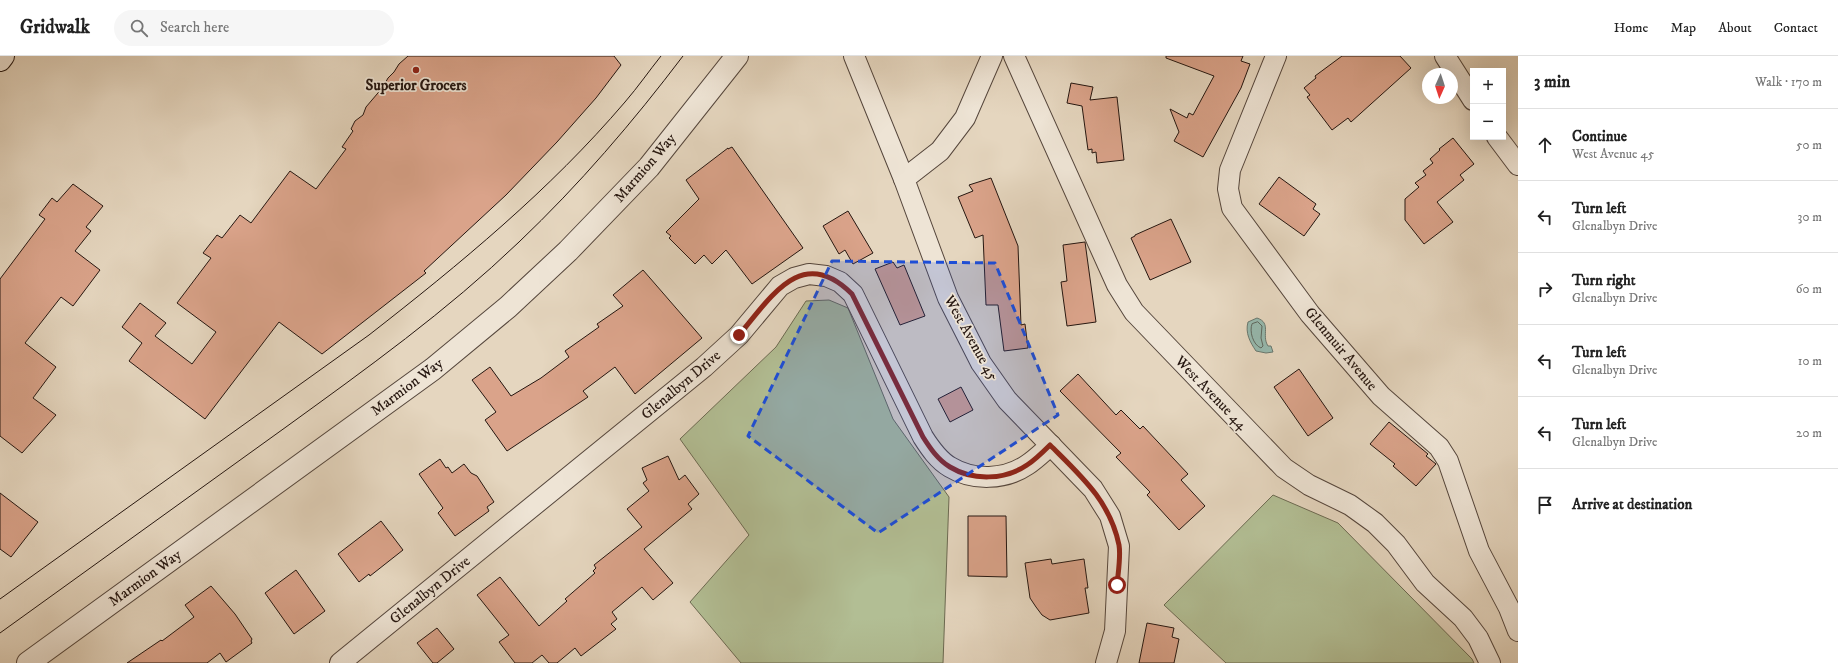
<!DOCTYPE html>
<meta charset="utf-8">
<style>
body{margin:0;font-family:"IM FELL DW Pica",serif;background:#f6f6f6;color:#222}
.controls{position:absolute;right:12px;top:12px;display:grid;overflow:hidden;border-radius:0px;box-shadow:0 4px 16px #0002}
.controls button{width:36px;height:36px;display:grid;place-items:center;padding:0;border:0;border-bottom:1px solid #e0e0e0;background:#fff;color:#222;font:20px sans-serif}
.compass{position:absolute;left:1422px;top:12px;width:36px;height:36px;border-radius:50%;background:#fff;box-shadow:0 4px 16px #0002;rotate:183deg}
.stop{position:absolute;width:12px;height:12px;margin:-9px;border:3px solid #8f2418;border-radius:50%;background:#fff}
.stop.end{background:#8f2418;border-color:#fff;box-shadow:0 1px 4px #0008}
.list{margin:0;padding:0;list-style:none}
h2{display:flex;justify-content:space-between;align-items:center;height:52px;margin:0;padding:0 16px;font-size:17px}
h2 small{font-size:13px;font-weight:400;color:#767676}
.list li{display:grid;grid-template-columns:26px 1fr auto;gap:12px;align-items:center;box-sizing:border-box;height:72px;padding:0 16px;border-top:1px solid #e0e0e0}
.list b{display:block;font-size:15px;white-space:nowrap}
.list p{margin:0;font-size:13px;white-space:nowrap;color:#767676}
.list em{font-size:13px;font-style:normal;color:#767676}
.icon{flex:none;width:22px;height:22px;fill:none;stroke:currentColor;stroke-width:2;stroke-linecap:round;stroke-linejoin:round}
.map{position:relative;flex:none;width:1518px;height:607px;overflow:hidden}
header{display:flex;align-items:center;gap:24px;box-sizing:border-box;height:56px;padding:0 20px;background:#fff;border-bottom:1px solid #e0e0e0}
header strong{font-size:19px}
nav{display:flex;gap:22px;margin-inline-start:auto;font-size:14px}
.search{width:280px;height:36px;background:#f6f6f6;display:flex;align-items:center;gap:10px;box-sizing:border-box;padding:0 14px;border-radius:22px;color:#767676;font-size:15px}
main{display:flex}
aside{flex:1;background:#fff}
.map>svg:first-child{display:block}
.green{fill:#b2be94;stroke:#6c6a52}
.water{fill:#96b9ae;stroke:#69786f}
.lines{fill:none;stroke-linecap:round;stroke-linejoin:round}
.shore{stroke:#5e685f;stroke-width:1}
.building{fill:#daa38a;stroke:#251610}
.minor-casing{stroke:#55463c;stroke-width:22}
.tertiary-casing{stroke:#55463c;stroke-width:24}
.secondary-casing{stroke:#251610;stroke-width:24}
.minor{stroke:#eee4d5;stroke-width:20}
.tertiary{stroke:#eee4d5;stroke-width:22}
.secondary{stroke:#eee4d5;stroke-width:22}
.tram{stroke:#251610;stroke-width:1}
.route{stroke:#8f2418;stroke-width:5}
.marked{fill:#1d4ed8;fill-opacity:0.2;stroke:#1d4ed8;stroke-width:3;stroke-dasharray:8 5;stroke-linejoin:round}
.poi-dot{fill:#8f2418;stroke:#eee4d5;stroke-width:1.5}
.labels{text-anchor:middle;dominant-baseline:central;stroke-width:3.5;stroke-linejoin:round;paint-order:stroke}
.poi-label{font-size:15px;font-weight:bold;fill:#251610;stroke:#eee4d5}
.street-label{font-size:15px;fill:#251610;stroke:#eee4d5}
</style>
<header>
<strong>Gridwalk</strong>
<div class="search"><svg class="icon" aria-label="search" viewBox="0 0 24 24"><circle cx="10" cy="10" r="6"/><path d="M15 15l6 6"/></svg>Search here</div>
<nav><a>Home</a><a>Map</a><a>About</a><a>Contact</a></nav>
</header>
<main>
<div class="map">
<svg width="1518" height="607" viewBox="0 0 1518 607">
<rect width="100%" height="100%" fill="#e5d6bf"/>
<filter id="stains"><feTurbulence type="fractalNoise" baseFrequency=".005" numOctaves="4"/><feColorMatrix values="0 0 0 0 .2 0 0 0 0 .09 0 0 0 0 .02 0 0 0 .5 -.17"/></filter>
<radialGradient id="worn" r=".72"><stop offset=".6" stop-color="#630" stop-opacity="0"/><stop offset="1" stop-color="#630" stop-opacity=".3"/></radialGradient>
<g class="green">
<path d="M 829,244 L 848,252 L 893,363 L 949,441 L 943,607 L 741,607 L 690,546 L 749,479 L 680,383 L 776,291 L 806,245 Z"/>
<path d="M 1273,439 L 1338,467 L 1472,603 L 1474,607 L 1226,607 L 1164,549 Z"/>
</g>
<path class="water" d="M 1257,262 C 1272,267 1261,279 1268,290 L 1271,290 L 1273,296 L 1266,297 L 1256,295 C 1250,286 1245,277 1248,266 Z"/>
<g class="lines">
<path class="shore" d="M 1258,266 L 1262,270 L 1261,282 L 1263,290 L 1261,292 C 1253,289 1249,275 1252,268 Z"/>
</g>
<g class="building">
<path d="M 408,0 L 614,0 L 621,9 L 596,42 L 557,86 L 506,139 L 424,215 L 426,217 L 322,298 L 279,266 L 205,363 L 129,305 L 142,287 L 122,271 L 140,247 L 166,267 L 155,280 L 192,308 L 216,276 L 177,247 L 211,202 L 203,197 L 217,179 L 222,182 L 240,159 L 251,167 L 290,115 L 316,133 L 346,93 L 342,91 L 353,75 L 351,73 L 355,65 L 363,59 L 366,51 L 383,31 L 388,22 L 394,16 L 399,8 Z"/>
<path d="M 1166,0 L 1243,0 L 1241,5 L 1250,8 L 1241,32 L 1203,101 L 1174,85 L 1179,76 L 1170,53 L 1187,62 L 1189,57 L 1193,59 L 1214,20 L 1166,2 Z"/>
<path d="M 1342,0 L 1400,0 L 1411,12 L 1351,66 L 1348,62 L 1332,74 L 1307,41 L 1310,39 L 1304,32 L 1316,22 L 1315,20 Z"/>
<path d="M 1071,27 L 1093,31 L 1090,44 L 1117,41 L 1124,104 L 1097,107 L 1096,96 L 1092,97 L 1092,93 L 1088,94 L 1082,50 L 1067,47 Z"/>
<path d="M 1453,82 L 1474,108 L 1460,119 L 1464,124 L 1437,146 L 1453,166 L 1424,188 L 1405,164 L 1405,143 L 1419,131 L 1415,127 L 1426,119 L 1423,115 L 1433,107 L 1430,103 L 1440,94 L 1439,93 Z"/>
<path d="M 732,91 L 803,192 L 752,228 L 726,194 L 712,208 L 704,199 L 695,208 L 669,182 L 671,180 L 666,176 L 699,143 L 686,124 L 728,92 L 728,93 Z"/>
<path d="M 1279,121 L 1316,148 L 1313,153 L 1320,158 L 1304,180 L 1259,148 Z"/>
<path d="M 991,122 L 1018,190 L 1021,269 L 1025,268 L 1028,292 L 1004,295 L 998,249 L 986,249 L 983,179 L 975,182 L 958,141 L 973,135 L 969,129 Z"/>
<path d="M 73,128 L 103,150 L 86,171 L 91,175 L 75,195 L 100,214 L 73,250 L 61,241 L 25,287 L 56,311 L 33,342 L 56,359 L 22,397 L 0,380 L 0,223 L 45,163 L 39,159 L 52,142 L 57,146 Z"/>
<path d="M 848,155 L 873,197 L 853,208 L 845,194 L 839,198 L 823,170 Z"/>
<path d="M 1171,163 L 1191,206 L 1150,224 L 1131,182 L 1135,180 L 1135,179 Z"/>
<path d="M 1085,186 L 1096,266 L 1067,270 L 1061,226 L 1067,225 L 1063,189 Z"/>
<path d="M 893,206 L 897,212 L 904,209 L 925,260 L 900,269 L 875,213 Z"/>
<path d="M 643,214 L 702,282 L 635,338 L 615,311 L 583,335 L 588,341 L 507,395 L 485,364 L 496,356 L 472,324 L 490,311 L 511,340 L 541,322 L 569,301 L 565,295 L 599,271 L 597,268 L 623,250 L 613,239 Z"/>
<path d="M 1299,313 L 1333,362 L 1308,380 L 1274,331 Z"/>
<path d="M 1078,318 L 1116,359 L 1121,354 L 1140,373 L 1143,370 L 1188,418 L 1181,424 L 1205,450 L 1179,474 L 1147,439 L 1150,436 L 1116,401 L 1121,397 L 1060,335 Z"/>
<path d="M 961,331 L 973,354 L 950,366 L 938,343 Z"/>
<path d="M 1389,366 L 1428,398 L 1426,400 L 1436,408 L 1416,430 L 1393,410 L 1395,408 L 1370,388 Z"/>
<path d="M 668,400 L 679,424 L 685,419 L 699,438 L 688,448 L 692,453 L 644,493 L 673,527 L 653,544 L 642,531 L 612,556 L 617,563 L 611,568 L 616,573 L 581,600 L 575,592 L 557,607 L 549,607 L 542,599 L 532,607 L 515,607 L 499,586 L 509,579 L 477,539 L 500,521 L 539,570 L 567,545 L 565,543 L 595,517 L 593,515 L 596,512 L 594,509 L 642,471 L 627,453 L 649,435 L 643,427 L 647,424 L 642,412 Z"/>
<path d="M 440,403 L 446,412 L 448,411 L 452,417 L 464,408 L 471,417 L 477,420 L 494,446 L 487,451 L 489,455 L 455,480 L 438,457 L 443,452 L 419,418 Z"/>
<path d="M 0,437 L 38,466 L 11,501 L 0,493 Z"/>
<path d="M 968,460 L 1006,460 L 1007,521 L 968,520 Z"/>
<path d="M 381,465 L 403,494 L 370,520 L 369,518 L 359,526 L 338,498 Z"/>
<path d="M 1051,503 L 1052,508 L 1084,503 L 1088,532 L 1085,532 L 1089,557 L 1050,564 L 1042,559 L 1036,551 L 1030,542 L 1025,507 Z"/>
<path d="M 296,514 L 325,555 L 294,578 L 265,537 Z"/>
<path d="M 211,530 L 235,558 L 252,583 L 251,585 L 252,587 L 226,606 L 220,597 L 207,607 L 127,607 L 161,584 L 162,585 L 194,561 L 185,549 Z"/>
<path d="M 1147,567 L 1174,572 L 1172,581 L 1179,583 L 1174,607 L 1139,607 Z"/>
<path d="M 437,572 L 454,593 L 437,607 L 433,607 L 417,587 Z"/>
</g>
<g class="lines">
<defs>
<g id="minor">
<path d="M 854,0 L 904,123 L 948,242 L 981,307 L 1007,344 L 1093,433 L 1110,460 L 1119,490 L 1115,575 L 1106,607"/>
<path d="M 1014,0 L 1117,229 L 1134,256 L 1284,412 L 1309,429 L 1350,449 L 1375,467 L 1396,488 L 1425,527 L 1463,562 L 1478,582 L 1490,607"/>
<path d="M 1276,0 L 1230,114 L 1228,133 L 1232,152 L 1310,258 L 1381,340 L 1439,391 L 1448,405 L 1479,495 L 1509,552 L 1518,575"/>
<path d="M 1445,0 L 1473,44"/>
<path d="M 1497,81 L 1518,109"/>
<path d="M 904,123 L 940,95 L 965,62 L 992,0"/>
<path d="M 340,607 L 704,311 L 739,279 L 780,230 L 794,222 L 809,218 L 826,220 L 840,226 L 853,238 L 923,381 C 930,392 938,404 950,411 C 973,425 1005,424 1027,409 C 1035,404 1043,396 1051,389"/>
</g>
<path id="tertiary" d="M 28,607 L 433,313 L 508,251 L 568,195 L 649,111 L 737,0"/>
<path id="secondary" d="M 0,4 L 3,0"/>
</defs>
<use href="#minor" class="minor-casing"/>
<use href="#tertiary" class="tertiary-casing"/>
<use href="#secondary" class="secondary-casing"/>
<use href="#minor" class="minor"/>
<use href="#tertiary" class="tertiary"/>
<use href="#secondary" class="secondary"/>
<g class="tram">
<path d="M 0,543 L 369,279 C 460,208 550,134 625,46 C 638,31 649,15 661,0"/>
<path d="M 0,577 C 95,508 191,440 286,371 C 366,313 447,255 519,186 C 579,129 633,66 683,0"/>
</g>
</g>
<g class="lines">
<path class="route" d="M 739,279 C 771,241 802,188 852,238 L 923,381 C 930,392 938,404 950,411 C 973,425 1005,424 1027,409 C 1035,404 1043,396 1050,389 C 1081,420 1110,445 1119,489 C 1121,501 1118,517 1117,529"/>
</g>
<path class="marked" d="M 832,205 L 995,207 L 1058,359 L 878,477 L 748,380 Z"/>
<circle class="poi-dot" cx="416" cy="14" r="4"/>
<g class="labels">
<g class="poi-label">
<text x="416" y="29">Superior Grocers</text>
</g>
<g class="street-label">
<text transform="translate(645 112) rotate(-49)">Marmion Way</text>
<text transform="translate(971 282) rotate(61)">West Avenue 45</text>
<text transform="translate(1341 293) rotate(50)">Glenmuir Avenue</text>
<text transform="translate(681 329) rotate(-40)">Glenalbyn Drive</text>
<text transform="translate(407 331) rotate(-37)">Marmion Way</text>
<text transform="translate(1211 337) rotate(46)">West Avenue 44</text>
<text transform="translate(145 522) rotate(-36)">Marmion Way</text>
<text transform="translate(430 534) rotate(-39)">Glenalbyn Drive</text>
</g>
</g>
<rect width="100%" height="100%" filter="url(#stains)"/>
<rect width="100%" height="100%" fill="url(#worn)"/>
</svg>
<div class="controls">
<button>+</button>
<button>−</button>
</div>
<svg class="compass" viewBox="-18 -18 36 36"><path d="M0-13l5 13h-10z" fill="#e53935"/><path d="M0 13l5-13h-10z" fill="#767676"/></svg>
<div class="stop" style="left:1117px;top:529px"></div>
<div class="stop end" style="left:739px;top:279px"></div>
</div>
<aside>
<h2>3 min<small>Walk · 170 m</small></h2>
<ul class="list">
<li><svg class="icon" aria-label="ahead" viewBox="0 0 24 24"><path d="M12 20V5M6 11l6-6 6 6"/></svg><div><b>Continue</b><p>West Avenue 45</p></div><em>50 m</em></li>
<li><svg class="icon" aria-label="left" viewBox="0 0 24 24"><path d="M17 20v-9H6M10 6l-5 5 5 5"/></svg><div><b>Turn left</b><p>Glenalbyn Drive</p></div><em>30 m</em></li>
<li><svg class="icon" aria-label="right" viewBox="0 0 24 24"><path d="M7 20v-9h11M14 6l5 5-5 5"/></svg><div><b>Turn right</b><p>Glenalbyn Drive</p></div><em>60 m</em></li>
<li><svg class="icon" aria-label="left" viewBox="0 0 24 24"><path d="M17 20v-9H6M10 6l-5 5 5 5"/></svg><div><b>Turn left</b><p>Glenalbyn Drive</p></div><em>10 m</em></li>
<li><svg class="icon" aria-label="left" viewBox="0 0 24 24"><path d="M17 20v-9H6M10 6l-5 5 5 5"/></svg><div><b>Turn left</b><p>Glenalbyn Drive</p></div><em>20 m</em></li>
<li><svg class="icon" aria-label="arrive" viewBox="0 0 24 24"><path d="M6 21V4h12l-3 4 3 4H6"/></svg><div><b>Arrive at destination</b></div></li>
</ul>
</aside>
</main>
